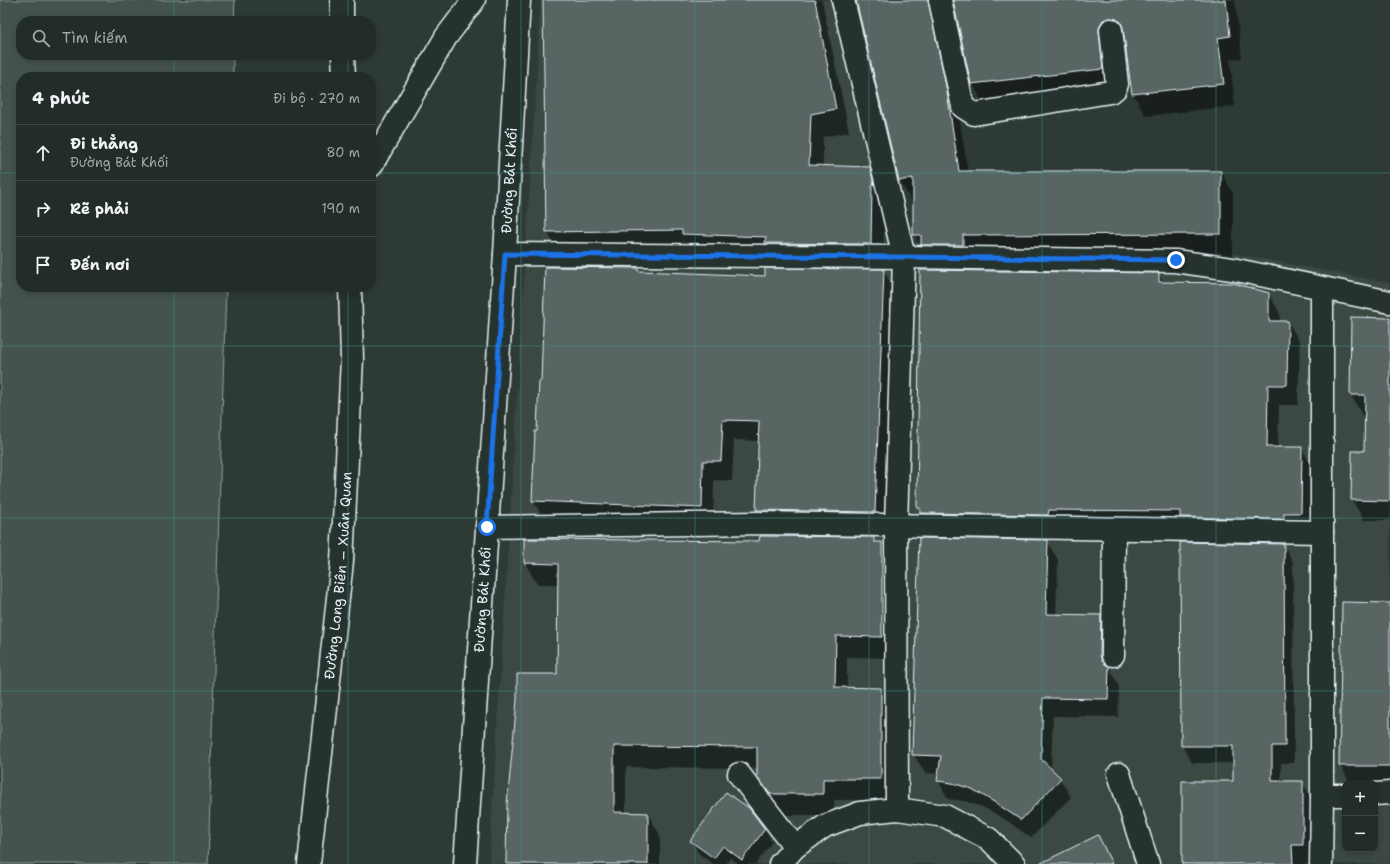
<!DOCTYPE html>
<html lang="vi">
<meta charset="utf-8">
<style>
body{margin:0;font-family:"Shantell Sans",sans-serif;background:#2a3430;color:#f1f3f6}
.controls{position:absolute;right:12px;bottom:12px;display:grid;overflow:hidden;border-radius:8px;box-shadow:0 2px 6px #0003}
.controls button{width:36px;height:36px;display:grid;place-items:center;padding:0;border:0;border-bottom:1px solid #3f4845;background:#222c28;color:#f1f3f6;font:20px sans-serif}
.stop{position:absolute;width:12px;height:12px;margin:-9px;border:3px solid #1a73e8;border-radius:50%;background:#fff}
.stop.end{background:#1a73e8;border-color:#fff;box-shadow:0 1px 4px #0008}
.list{margin:0;padding:0;list-style:none}
h2{display:flex;justify-content:space-between;align-items:center;height:52px;margin:0;padding:0 16px;font-size:17px}
h2 small{font-size:13px;font-weight:400;color:#a2a7a8}
.list li{display:grid;grid-template-columns:26px 1fr auto;gap:12px;align-items:center;box-sizing:border-box;height:56px;padding:0 16px;border-top:1px solid #3f4845}
.list b{display:block;font-size:15px;white-space:nowrap}
.list p{margin:0;font-size:13px;white-space:nowrap;color:#a2a7a8}
.list em{font-size:13px;font-style:normal;color:#a2a7a8}
.icon{flex:none;width:22px;height:22px;fill:none;stroke:currentColor;stroke-width:2;stroke-linecap:round;stroke-linejoin:round}
.map{position:relative;flex:none;width:1390px;height:864px;overflow:hidden}
.search{position:absolute;background:#222c28;box-shadow:0 2px 6px #0003;left:16px;top:16px;width:360px;height:44px;display:flex;align-items:center;gap:10px;box-sizing:border-box;padding:0 14px;border-radius:16px;color:#a2a7a8;font-size:15px}
.panel{position:absolute;background:#222c28;box-shadow:0 2px 6px #0003;left:16px;top:72px;width:360px;height:220px;border-radius:16px}
.map>svg:first-child{display:block}
.built{fill:#3b4843;fill-rule:evenodd}
.green{fill:#45524e;stroke:#96a2a3}
.shadow{fill:#0007}
.building{fill:#596563;stroke:#e8f1f8}
.lines{fill:none;stroke-linecap:round;stroke-linejoin:round}
.minor-casing{stroke:#e8f1f8;stroke-width:25}
.major-casing{stroke:#e8f1f8;stroke-width:25}
.minor{stroke:#26332d;stroke-width:22}
.major{stroke:#26332d;stroke-width:22}
.route{stroke:#1a73e8;stroke-width:5}
.grid{fill:none;stroke:#3a8f8a;stroke-width:1;stroke-opacity:0.55}
.labels{text-anchor:middle;dominant-baseline:central;stroke-width:3;stroke-linejoin:round;paint-order:stroke}
.street-label{font-size:14px;fill:#e8f1f8;stroke:#26332d}
</style>
<div class="map">
<svg width="1390" height="864" viewBox="0 0 1390 864">
<rect width="100%" height="100%" fill="#2e3b35"/>
<filter id="ink" filterUnits="userSpaceOnUse"><feTurbulence type="fractalNoise" baseFrequency=".025" numOctaves="2"/><feDisplacementMap in="SourceGraphic" scale="8" xChannelSelector="R" yChannelSelector="G"/><feConvolveMatrix kernelMatrix="1 2 1 2 8 2 1 2 1" color-interpolation-filters="sRGB"/></filter>
<g filter="url(#ink)">
<path class="built" d="M 541,0 L 846,0 L 916,255 L 1220,251 L 1390,283 L 1390,864 L 489,864 ZM 1345,783 L 1375,783 L 1375,849 L 1345,849 Z"/>
<path class="green" d="M 0,0 L 235,0 L 234,21 L 21,21 L 21,55 L 233,55 L 233,77 L 21,77 L 21,287 L 226,287 L 208,864 L 0,864 Z"/>
<g class="shadow">
<path d="M 544,0 L 822,0 L 849,132 L 823,137 L 823,166 L 869,168 L 882,191 L 885,208 L 883,267 L 561,255 L 547,232 Z"/>
<path d="M 856,0 L 1235,0 L 1242,58 L 1230,59 L 1235,106 L 1146,116 L 1133,94 L 1126,40 L 1123,39 L 1115,90 L 984,105 L 972,83 L 956,9 L 950,9 L 958,109 L 968,172 L 1221,172 L 1233,193 L 1233,256 L 927,256 L 914,234 L 914,202 L 912,202 L 900,181 L 858,3 Z"/>
<path d="M 638,268 L 640,272 L 766,277 L 883,270 L 895,290 L 886,532 L 768,530 L 757,510 L 759,441 L 734,440 L 732,481 L 714,480 L 713,527 L 545,521 L 533,501 L 536,432 L 538,432 L 542,382 Z"/>
<path d="M 1159,274 L 1164,283 L 1269,293 L 1280,314 L 1280,322 L 1288,322 L 1300,342 L 1298,405 L 1279,405 L 1278,448 L 1302,448 L 1313,469 L 1313,533 L 933,533 L 918,508 Z"/>
<path d="M 1352,318 L 1390,319 L 1390,520 L 1364,520 L 1352,500 L 1365,452 L 1366,415 L 1362,415 L 1351,395 Z"/>
<path d="M 873,538 L 876,543 L 882,543 L 894,564 L 893,658 L 847,657 L 847,688 L 881,689 L 893,710 L 893,800 L 834,800 L 834,815 L 783,815 L 770,798 L 758,776 L 758,768 L 626,767 L 626,813 L 648,814 L 660,835 L 660,864 L 507,864 L 558,675 L 558,584 L 537,584 L 525,563 L 760,542 Z"/>
<path d="M 1047,541 L 1058,560 L 1056,615 L 1100,616 L 1111,635 L 1111,671 L 1119,686 L 1118,717 L 1053,716 L 1051,770 L 1060,779 L 1071,797 L 1031,838 L 1006,820 L 983,807 L 964,801 L 948,799 L 938,780 L 939,774 L 925,773 L 914,755 Z"/>
<path d="M 1284,545 L 1293,562 L 1294,763 L 1281,763 L 1281,782 L 1302,782 L 1312,799 L 1312,864 L 1183,864 L 1234,782 L 1234,763 L 1192,763 L 1182,746 Z"/>
<path d="M 1390,604 L 1390,790 L 1375,783 L 1350,783 L 1340,765 Z"/>
<path d="M 765,829 L 772,842 L 756,864 L 739,864 L 730,858 L 726,864 L 713,864 L 699,854 L 692,841 Z"/>
</g>
<g class="building">
<path d="M 543,0 L 815,0 L 836,109 L 811,114 L 809,165 L 870,167 L 874,185 L 872,186 L 871,244 L 765,243 L 766,237 L 682,234 L 682,230 L 546,232 Z"/>
<path d="M 856,0 L 928,0 L 946,86 L 959,171 L 1221,171 L 1221,234 L 963,235 L 963,245 L 921,245 L 921,235 L 913,235 L 913,178 L 899,181 Z"/>
<path d="M 953,0 L 1226,0 L 1230,36 L 1218,38 L 1224,84 L 1132,94 L 1123,28 L 1121,22 L 1116,19 L 1110,18 L 1103,20 L 1100,25 L 1099,31 L 1103,69 L 971,84 Z"/>
<path d="M 545,267 L 638,268 L 638,271 L 765,276 L 765,268 L 884,269 L 875,512 L 756,510 L 759,421 L 723,420 L 721,461 L 703,461 L 702,508 L 532,501 L 535,431 L 537,431 L 539,381 L 541,381 Z"/>
<path d="M 920,270 L 1159,273 L 1159,282 L 1233,283 L 1269,293 L 1269,321 L 1288,321 L 1287,385 L 1268,385 L 1267,447 L 1302,447 L 1301,513 L 1284,513 L 1284,519 L 1180,517 L 1180,511 L 1049,510 L 1048,515 L 920,513 L 920,508 L 917,508 Z"/>
<path d="M 1351,317 L 1390,318 L 1390,501 L 1351,500 L 1352,451 L 1364,451 L 1365,395 L 1350,395 Z"/>
<path d="M 760,536 L 874,537 L 874,542 L 882,542 L 882,637 L 836,636 L 835,687 L 881,688 L 881,779 L 823,779 L 823,794 L 770,794 L 757,776 L 757,747 L 614,746 L 614,812 L 648,813 L 648,864 L 506,864 L 507,804 L 517,700 L 517,674 L 557,674 L 558,564 L 524,563 L 524,539 L 759,541 Z"/>
<path d="M 919,538 L 1048,540 L 1046,614 L 1101,615 L 1100,655 L 1102,661 L 1109,666 L 1108,699 L 1043,698 L 1041,759 L 1061,778 L 1021,820 L 994,802 L 972,789 L 952,783 L 937,781 L 941,756 L 912,755 Z"/>
<path d="M 1180,542 L 1284,544 L 1285,746 L 1272,746 L 1272,781 L 1303,781 L 1303,845 L 1292,845 L 1293,864 L 1182,864 L 1182,781 L 1233,781 L 1233,746 L 1181,746 Z"/>
<path d="M 1342,602 L 1390,603 L 1390,766 L 1339,766 Z"/>
<path d="M 726,792 L 749,808 L 765,829 L 742,860 L 723,846 L 714,858 L 690,841 Z"/>
<path d="M 1098,835 L 1112,864 L 1039,864 Z"/>
</g>
<g class="lines">
<defs>
<g id="minor">
<path d="M 843,0 L 904,257 L 896,526 L 897,809"/>
<path d="M 940,0 L 963,107 L 974,114 L 1110,92 L 1115,89 L 1117,84 L 1111,30"/>
<path d="M 505,254 L 904,257 L 1175,261 L 1232,269 L 1390,302"/>
<path d="M 487,527 L 758,523 L 1322,532"/>
<path d="M 1113,655 L 1114,529"/>
<path d="M 739,774 L 795,847"/>
<path d="M 1119,774 L 1148,864"/>
<path d="M 1375,794 L 1390,793"/>
<path d="M 1322,795 L 1345,795"/>
<path id="s1" d="M 465,864 L 505,254 L 519,0"/>
<path d="M 780,864 L 795,847 L 825,826 L 860,813 L 897,809 L 945,816 L 989,839 L 1014,864"/>
<path d="M 1321,864 L 1322,795 L 1322,289"/>
</g>
<g id="major">
<path d="M 342,0 L 342,21"/>
<path d="M 343,55 L 344,77"/>
<path d="M 371,166 L 446,37 L 474,0"/>
<path id="s2" d="M 309,864 L 342,561 L 352,359 L 350,287"/>
</g>
</defs>
<use href="#minor" class="minor-casing"/>
<use href="#major" class="major-casing"/>
<use href="#minor" class="minor"/>
<use href="#major" class="major"/>
</g>
</g>
<g class="lines" filter="url(#ink)">
<path class="route" d="M 487,527 L 505,254 L 904,257 L 1176,260"/>
</g>
<path class="grid" d="M 174,0 L 174,21M 348,0 L 348,21M 521,0 L 521,864M 695,0 L 695,864M 869,0 L 869,864M 1042,0 L 1042,864M 1216,0 L 1216,864M 174,55 L 174,77M 348,55 L 348,77M 0,173 L 21,173M 371,173 L 1390,173M 174,287 L 174,864M 348,287 L 348,864M 0,346 L 1390,346M 0,518 L 1390,518M 0,691 L 1390,691"/>
<g class="labels">
<g class="street-label">
<text stroke="none"><textPath href="#s1" startOffset="685">Đường Bát Khối</textPath></text>
<text stroke="none"><textPath href="#s2" startOffset="290">Đường Long Biên – Xuân Quan</textPath></text>
<text stroke="none"><textPath href="#s1" startOffset="265">Đường Bát Khối</textPath></text>
</g>
</g>
</svg>
<div class="controls">
<button>+</button>
<button>−</button>
</div>
<div class="stop" style="left:487px;top:527px"></div>
<div class="stop end" style="left:1176px;top:260px"></div>
<div class="search"><svg class="icon" aria-label="search" viewBox="0 0 24 24"><circle cx="10" cy="10" r="6"/><path d="M15 15l6 6"/></svg>Tìm kiếm</div>
<section class="panel">
<h2>4 phút<small>Đi bộ · 270 m</small></h2>
<ul class="list">
<li><svg class="icon" aria-label="ahead" viewBox="0 0 24 24"><path d="M12 20V5M6 11l6-6 6 6"/></svg><div><b>Đi thẳng</b><p>Đường Bát Khối</p></div><em>80 m</em></li>
<li><svg class="icon" aria-label="right" viewBox="0 0 24 24"><path d="M7 20v-9h11M14 6l5 5-5 5"/></svg><div><b>Rẽ phải</b></div><em>190 m</em></li>
<li><svg class="icon" aria-label="arrive" viewBox="0 0 24 24"><path d="M6 21V4h12l-3 4 3 4H6"/></svg><div><b>Đến nơi</b></div></li>
</ul>
</section>
</div>
